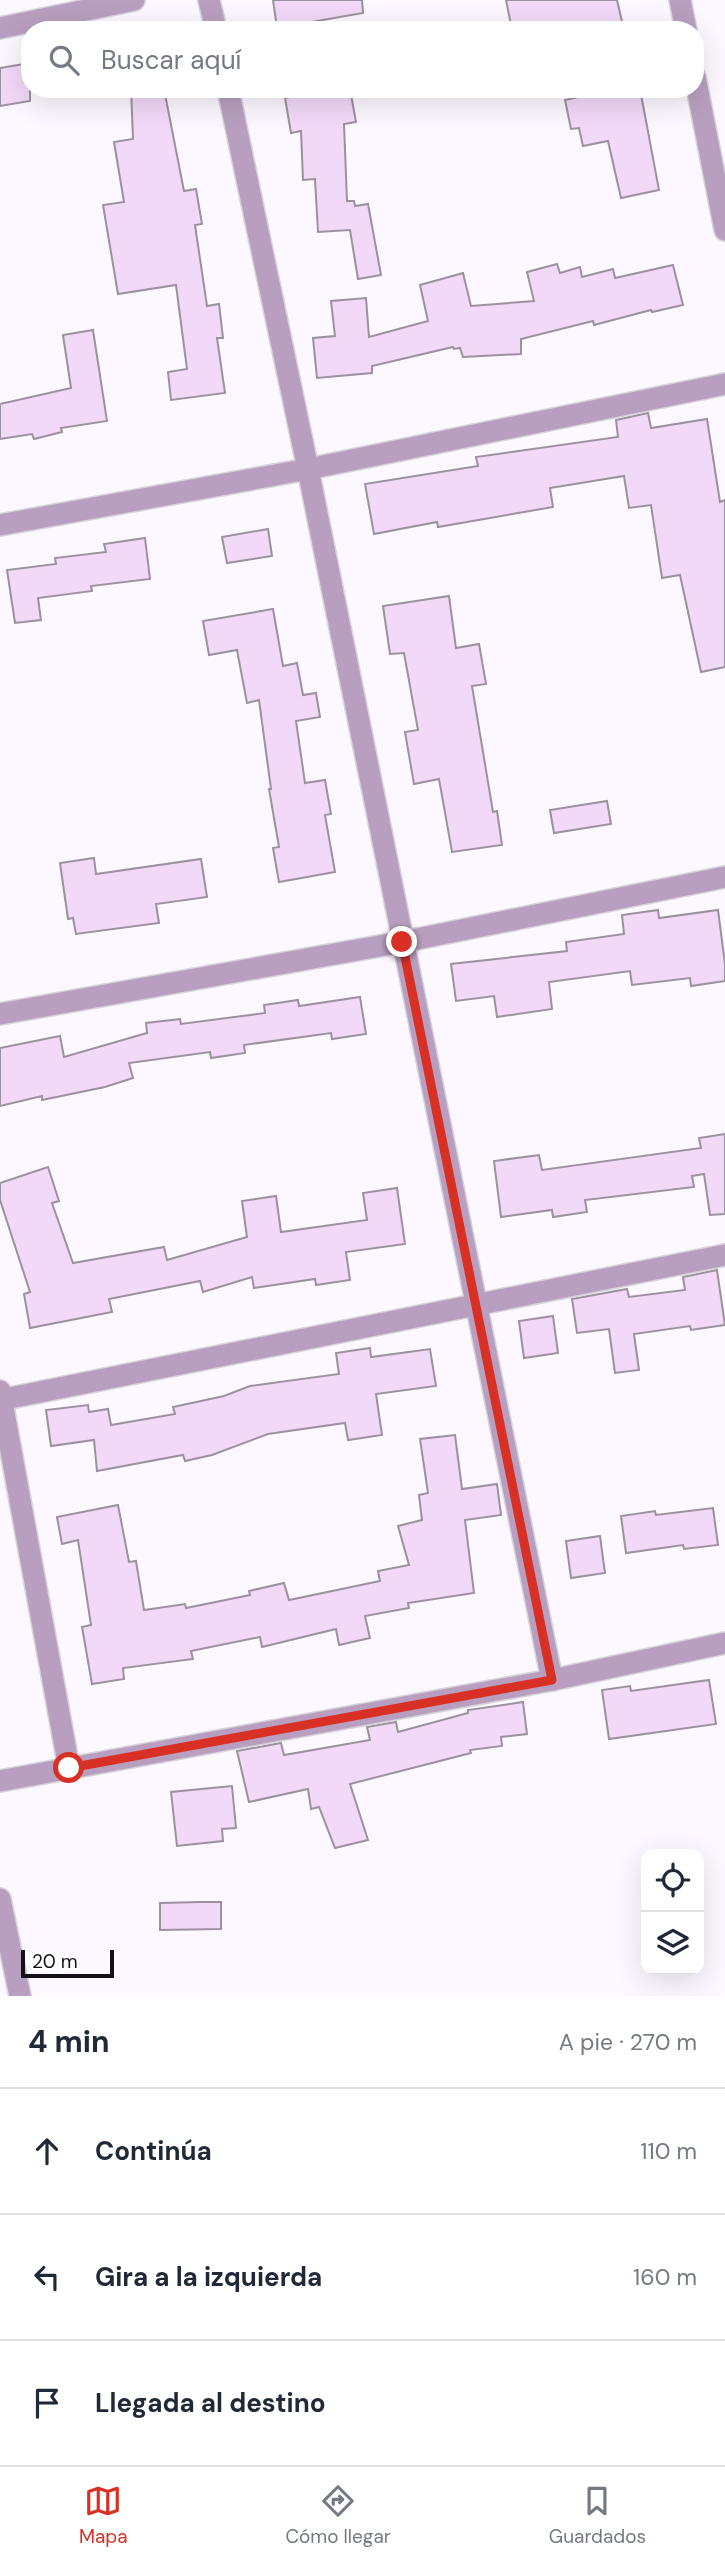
<!DOCTYPE html>
<html lang="es">
<meta charset="utf-8">
<style>
body{margin:0;font-family:"DM Sans",sans-serif;background:#f6f6f7;color:#1f2937}
.controls{position:absolute;right:21px;bottom:21px;display:grid;overflow:hidden;border-radius:14px;box-shadow:0 7px 28px #0002}
.controls button{width:63px;height:63px;display:grid;place-items:center;padding:0;border:0;border-bottom:2px solid #e0e1e3;background:#fff;color:#1f2937;font:35px sans-serif}
.scale{position:absolute;left:21px;bottom:18px;width:93px;box-sizing:border-box;padding-left:7px;border:4px solid #141015;border-top:0;font-size:19px;line-height:24px;white-space:nowrap;color:#141015;-webkit-text-stroke:5px #fff;paint-order:stroke}
.stop{position:absolute;width:21px;height:21px;margin:-16px;border:5px solid #d93025;border-radius:50%;background:#fff}
.stop.end{background:#d93025;border-color:#fff;box-shadow:0 2px 7px #0008}
.list{margin:0;padding:0;list-style:none}
h2{display:flex;justify-content:space-between;align-items:center;height:91px;margin:0;padding:0 28px;font-size:30px}
h2 small{font-size:23px;font-weight:400;color:#747a83}
.list li{display:grid;grid-template-columns:46px 1fr auto;gap:21px;align-items:center;box-sizing:border-box;height:126px;padding:0 28px;border-top:2px solid #e0e1e3}
.list b{display:block;font-size:26px;white-space:nowrap}
.list em{font-size:23px;font-style:normal;color:#747a83}
.icon{flex:none;width:38px;height:38px;fill:none;stroke:currentColor;stroke-width:2;stroke-linecap:round;stroke-linejoin:round}
.map{position:relative;flex:none;width:725px;height:1996px;overflow:hidden}
.search{position:absolute;background:#fff;box-shadow:0 7px 28px #0002;left:21px;right:21px;top:21px;height:77px;display:flex;align-items:center;gap:18px;box-sizing:border-box;padding:0 24px;border-radius:28px;color:#747a83;font-size:26px}
.sheet{height:469px;background:#fff}
nav{display:flex;justify-content:space-around;align-items:center;box-sizing:border-box;height:98px;border-top:2px solid #e0e1e3;background:#fff;font-size:19px;color:#747a83}
nav a{display:grid;justify-items:center;gap:4px}
nav .on{color:#d93025}
.map>svg:first-child{display:block}
.building{fill:#f1d9f7;stroke:#9c919f;stroke-width:2}
.lines{fill:none;stroke-linecap:round;stroke-linejoin:round}
.street-casing{stroke:#d8d3da;stroke-width:24}
.street{stroke:#b89fbf;stroke-width:21}
.route{stroke:#d93025;stroke-width:9}
</style>
<div class="map">
<svg width="725" height="1996" viewBox="0 0 725 1996">
<rect width="100%" height="100%" fill="#fdf8ff"/>
<g class="building">
<path d="M 273,0 L 362,0 L 363,13 L 277,28 Z"/>
<path d="M 506,0 L 617,0 L 624,30 L 512,30 Z"/>
<path d="M 30,63 L 30,101 L 0,106 L 0,68 Z"/>
<path d="M 131,89 L 164,89 L 184,191 L 196,189 L 202,224 L 195,225 L 207,306 L 219,304 L 223,338 L 217,338 L 225,393 L 171,400 L 168,372 L 187,369 L 176,285 L 118,294 L 103,205 L 124,202 L 114,142 L 133,139 Z"/>
<path d="M 337,89 L 350,89 L 356,122 L 344,124 L 347,201 L 354,201 L 355,206 L 368,204 L 381,275 L 358,279 L 350,230 L 318,232 L 315,179 L 303,180 L 301,131 L 291,133 L 285,98 Z"/>
<path d="M 596,89 L 640,89 L 659,190 L 621,198 L 608,141 L 583,146 L 579,128 L 571,129 L 565,100 L 597,93 Z"/>
<path d="M 557,264 L 560,273 L 580,267 L 582,277 L 613,269 L 615,278 L 673,265 L 683,305 L 652,312 L 651,310 L 594,325 L 593,321 L 521,339 L 521,354 L 463,357 L 460,348 L 454,349 L 453,347 L 372,366 L 372,373 L 317,378 L 313,338 L 335,336 L 331,301 L 366,298 L 369,337 L 428,321 L 420,285 L 463,273 L 471,306 L 534,301 L 527,272 Z"/>
<path d="M 93,330 L 107,421 L 61,428 L 62,432 L 34,439 L 32,434 L 0,439 L 0,404 L 71,388 L 63,335 Z"/>
<path d="M 648,413 L 651,428 L 707,419 L 720,502 L 725,500 L 725,667 L 701,672 L 680,575 L 662,578 L 651,505 L 629,508 L 624,476 L 550,488 L 553,507 L 438,527 L 437,522 L 374,534 L 365,484 L 478,466 L 476,457 L 618,437 L 616,420 Z"/>
<path d="M 268,529 L 272,556 L 227,563 L 222,537 Z"/>
<path d="M 145,538 L 150,579 L 91,586 L 92,591 L 38,598 L 41,620 L 15,623 L 7,570 L 56,564 L 55,558 L 106,552 L 104,544 Z"/>
<path d="M 449,596 L 456,648 L 479,644 L 486,684 L 472,686 L 493,812 L 497,811 L 502,845 L 452,852 L 439,779 L 414,784 L 405,732 L 418,730 L 404,653 L 390,654 L 383,606 Z"/>
<path d="M 273,609 L 283,666 L 297,663 L 303,695 L 316,693 L 320,717 L 296,721 L 305,783 L 325,780 L 331,814 L 325,815 L 335,872 L 279,882 L 273,848 L 279,847 L 269,789 L 271,789 L 259,700 L 247,703 L 237,650 L 209,655 L 203,621 Z"/>
<path d="M 607,801 L 611,824 L 554,833 L 550,810 Z"/>
<path d="M 94,858 L 96,874 L 201,859 L 207,897 L 156,904 L 159,923 L 76,934 L 73,918 L 68,919 L 60,863 Z"/>
<path d="M 658,910 L 659,918 L 718,910 L 725,964 L 725,981 L 691,986 L 690,978 L 632,985 L 630,971 L 549,982 L 552,1009 L 497,1017 L 494,996 L 456,1001 L 451,964 L 567,951 L 566,942 L 624,934 L 622,915 Z"/>
<path d="M 360,997 L 366,1034 L 332,1039 L 331,1033 L 244,1045 L 245,1053 L 211,1058 L 210,1052 L 129,1063 L 133,1078 L 105,1087 L 42,1100 L 42,1096 L 0,1106 L 0,1048 L 60,1036 L 64,1057 L 147,1033 L 146,1023 L 180,1019 L 181,1024 L 265,1013 L 264,1005 L 298,1000 L 299,1006 Z"/>
<path d="M 725,1134 L 725,1214 L 710,1215 L 704,1174 L 692,1176 L 694,1187 L 585,1200 L 587,1212 L 553,1217 L 552,1210 L 501,1217 L 494,1161 L 539,1155 L 542,1170 L 701,1148 L 699,1138 Z"/>
<path d="M 48,1167 L 59,1201 L 52,1203 L 73,1263 L 164,1247 L 167,1260 L 247,1237 L 242,1201 L 276,1196 L 281,1232 L 367,1220 L 363,1193 L 397,1188 L 405,1244 L 346,1252 L 350,1280 L 316,1285 L 315,1279 L 254,1288 L 252,1277 L 203,1292 L 200,1281 L 109,1299 L 112,1312 L 30,1328 L 24,1294 L 30,1292 L 0,1200 L 0,1183 Z"/>
<path d="M 717,1270 L 725,1325 L 691,1330 L 690,1326 L 634,1334 L 639,1370 L 615,1373 L 609,1329 L 577,1333 L 572,1299 L 627,1289 L 629,1297 L 685,1290 L 683,1277 Z"/>
<path d="M 553,1316 L 558,1353 L 524,1358 L 519,1321 Z"/>
<path d="M 370,1348 L 371,1357 L 430,1349 L 436,1386 L 376,1394 L 382,1435 L 348,1440 L 345,1423 L 268,1434 L 212,1455 L 185,1461 L 183,1455 L 97,1471 L 94,1440 L 51,1446 L 46,1410 L 88,1405 L 89,1412 L 108,1409 L 111,1425 L 175,1414 L 173,1407 L 224,1396 L 250,1386 L 339,1374 L 336,1353 Z"/>
<path d="M 455,1435 L 462,1489 L 497,1484 L 501,1515 L 465,1520 L 474,1593 L 408,1603 L 409,1608 L 365,1616 L 370,1638 L 339,1645 L 336,1629 L 262,1647 L 260,1637 L 191,1651 L 193,1659 L 123,1668 L 124,1679 L 92,1684 L 82,1627 L 91,1625 L 78,1540 L 62,1544 L 57,1517 L 118,1505 L 129,1562 L 136,1561 L 144,1610 L 185,1604 L 186,1608 L 250,1595 L 249,1591 L 284,1583 L 289,1600 L 380,1581 L 378,1571 L 409,1565 L 398,1526 L 422,1520 L 419,1495 L 428,1493 L 420,1439 Z"/>
<path d="M 713,1508 L 718,1545 L 684,1549 L 683,1545 L 626,1553 L 621,1516 L 655,1511 L 656,1515 Z"/>
<path d="M 600,1536 L 605,1573 L 571,1578 L 566,1541 Z"/>
<path d="M 709,1680 L 716,1724 L 609,1739 L 602,1690 L 630,1686 L 631,1691 Z"/>
<path d="M 523,1702 L 527,1734 L 501,1737 L 502,1746 L 470,1750 L 471,1753 L 350,1784 L 368,1840 L 335,1848 L 319,1807 L 311,1809 L 308,1789 L 249,1802 L 237,1751 L 281,1743 L 284,1755 L 370,1740 L 367,1727 L 396,1722 L 398,1732 L 468,1713 L 468,1710 Z"/>
<path d="M 232,1786 L 236,1828 L 222,1829 L 223,1841 L 177,1846 L 171,1792 Z"/>
<path d="M 200,1902 L 221,1902 L 221,1929 L 160,1930 L 160,1903 Z"/>
</g>
<g class="lines">
<defs>
<g id="street">
<path d="M 209,0 L 216,30"/>
<path d="M 680,0 L 686,30"/>
<path d="M 0,28 L 134,0"/>
<path d="M 695,77 L 725,230"/>
<path d="M 228,89 L 308,469 L 552,1680"/>
<path d="M 0,525 L 308,469 L 725,384"/>
<path d="M 0,1014 L 402,942 L 725,877"/>
<path d="M 0,1391 L 69,1768"/>
<path d="M 0,1400 L 725,1255"/>
<path d="M 0,1781 L 552,1680 L 725,1643"/>
<path d="M 0,1899 L 20,1996"/>
</g>
</defs>
<use href="#street" class="street-casing"/>
<use href="#street" class="street"/>
</g>
<g class="lines">
<path class="route" d="M 69,1768 L 552,1680 L 402,942"/>
</g>
</svg>
<div class="controls">
<button><svg class="icon" aria-label="locate" viewBox="0 0 24 24"><circle cx="12" cy="12" r="6"/><path d="M12 2v4M12 18v4M2 12h4M18 12h4"/></svg></button>
<button><svg class="icon" aria-label="layers" viewBox="0 0 24 24"><path d="M12 4l9 5-9 5-9-5zM3 14l9 5 9-5"/></svg></button>
</div>
<div class="scale">20 m</div>
<div class="stop" style="left:69px;top:1768px"></div>
<div class="stop end" style="left:402px;top:942px"></div>
<div class="search"><svg class="icon" aria-label="search" viewBox="0 0 24 24"><circle cx="10" cy="10" r="6"/><path d="M15 15l6 6"/></svg>Buscar aquí</div>
</div>
<section class="sheet">
<h2>4 min<small>A pie · 270 m</small></h2>
<ul class="list">
<li><svg class="icon" aria-label="ahead" viewBox="0 0 24 24"><path d="M12 20V5M6 11l6-6 6 6"/></svg><div><b>Continúa</b></div><em>110 m</em></li>
<li><svg class="icon" aria-label="left" viewBox="0 0 24 24"><path d="M17 20v-9H6M10 6l-5 5 5 5"/></svg><div><b>Gira a la izquierda</b></div><em>160 m</em></li>
<li><svg class="icon" aria-label="arrive" viewBox="0 0 24 24"><path d="M6 21V4h12l-3 4 3 4H6"/></svg><div><b>Llegada al destino</b></div></li>
</ul>
</section>
<nav>
<a class="on"><svg class="icon" aria-label="map" viewBox="0 0 24 24"><path d="M3 6l6-2 6 2 6-2v14l-6 2-6-2-6 2zM9 4v14M15 6v14"/></svg>Mapa</a>
<a><svg class="icon" aria-label="directions" viewBox="0 0 24 24"><path d="M12 3l9 9-9 9-9-9zM9 14v-3h6M13 9l2 2-2 2"/></svg>Cómo llegar</a>
<a><svg class="icon" aria-label="saved" viewBox="0 0 24 24"><path d="M7 4h10v16l-5-4-5 4z"/></svg>Guardados</a>
</nav>
